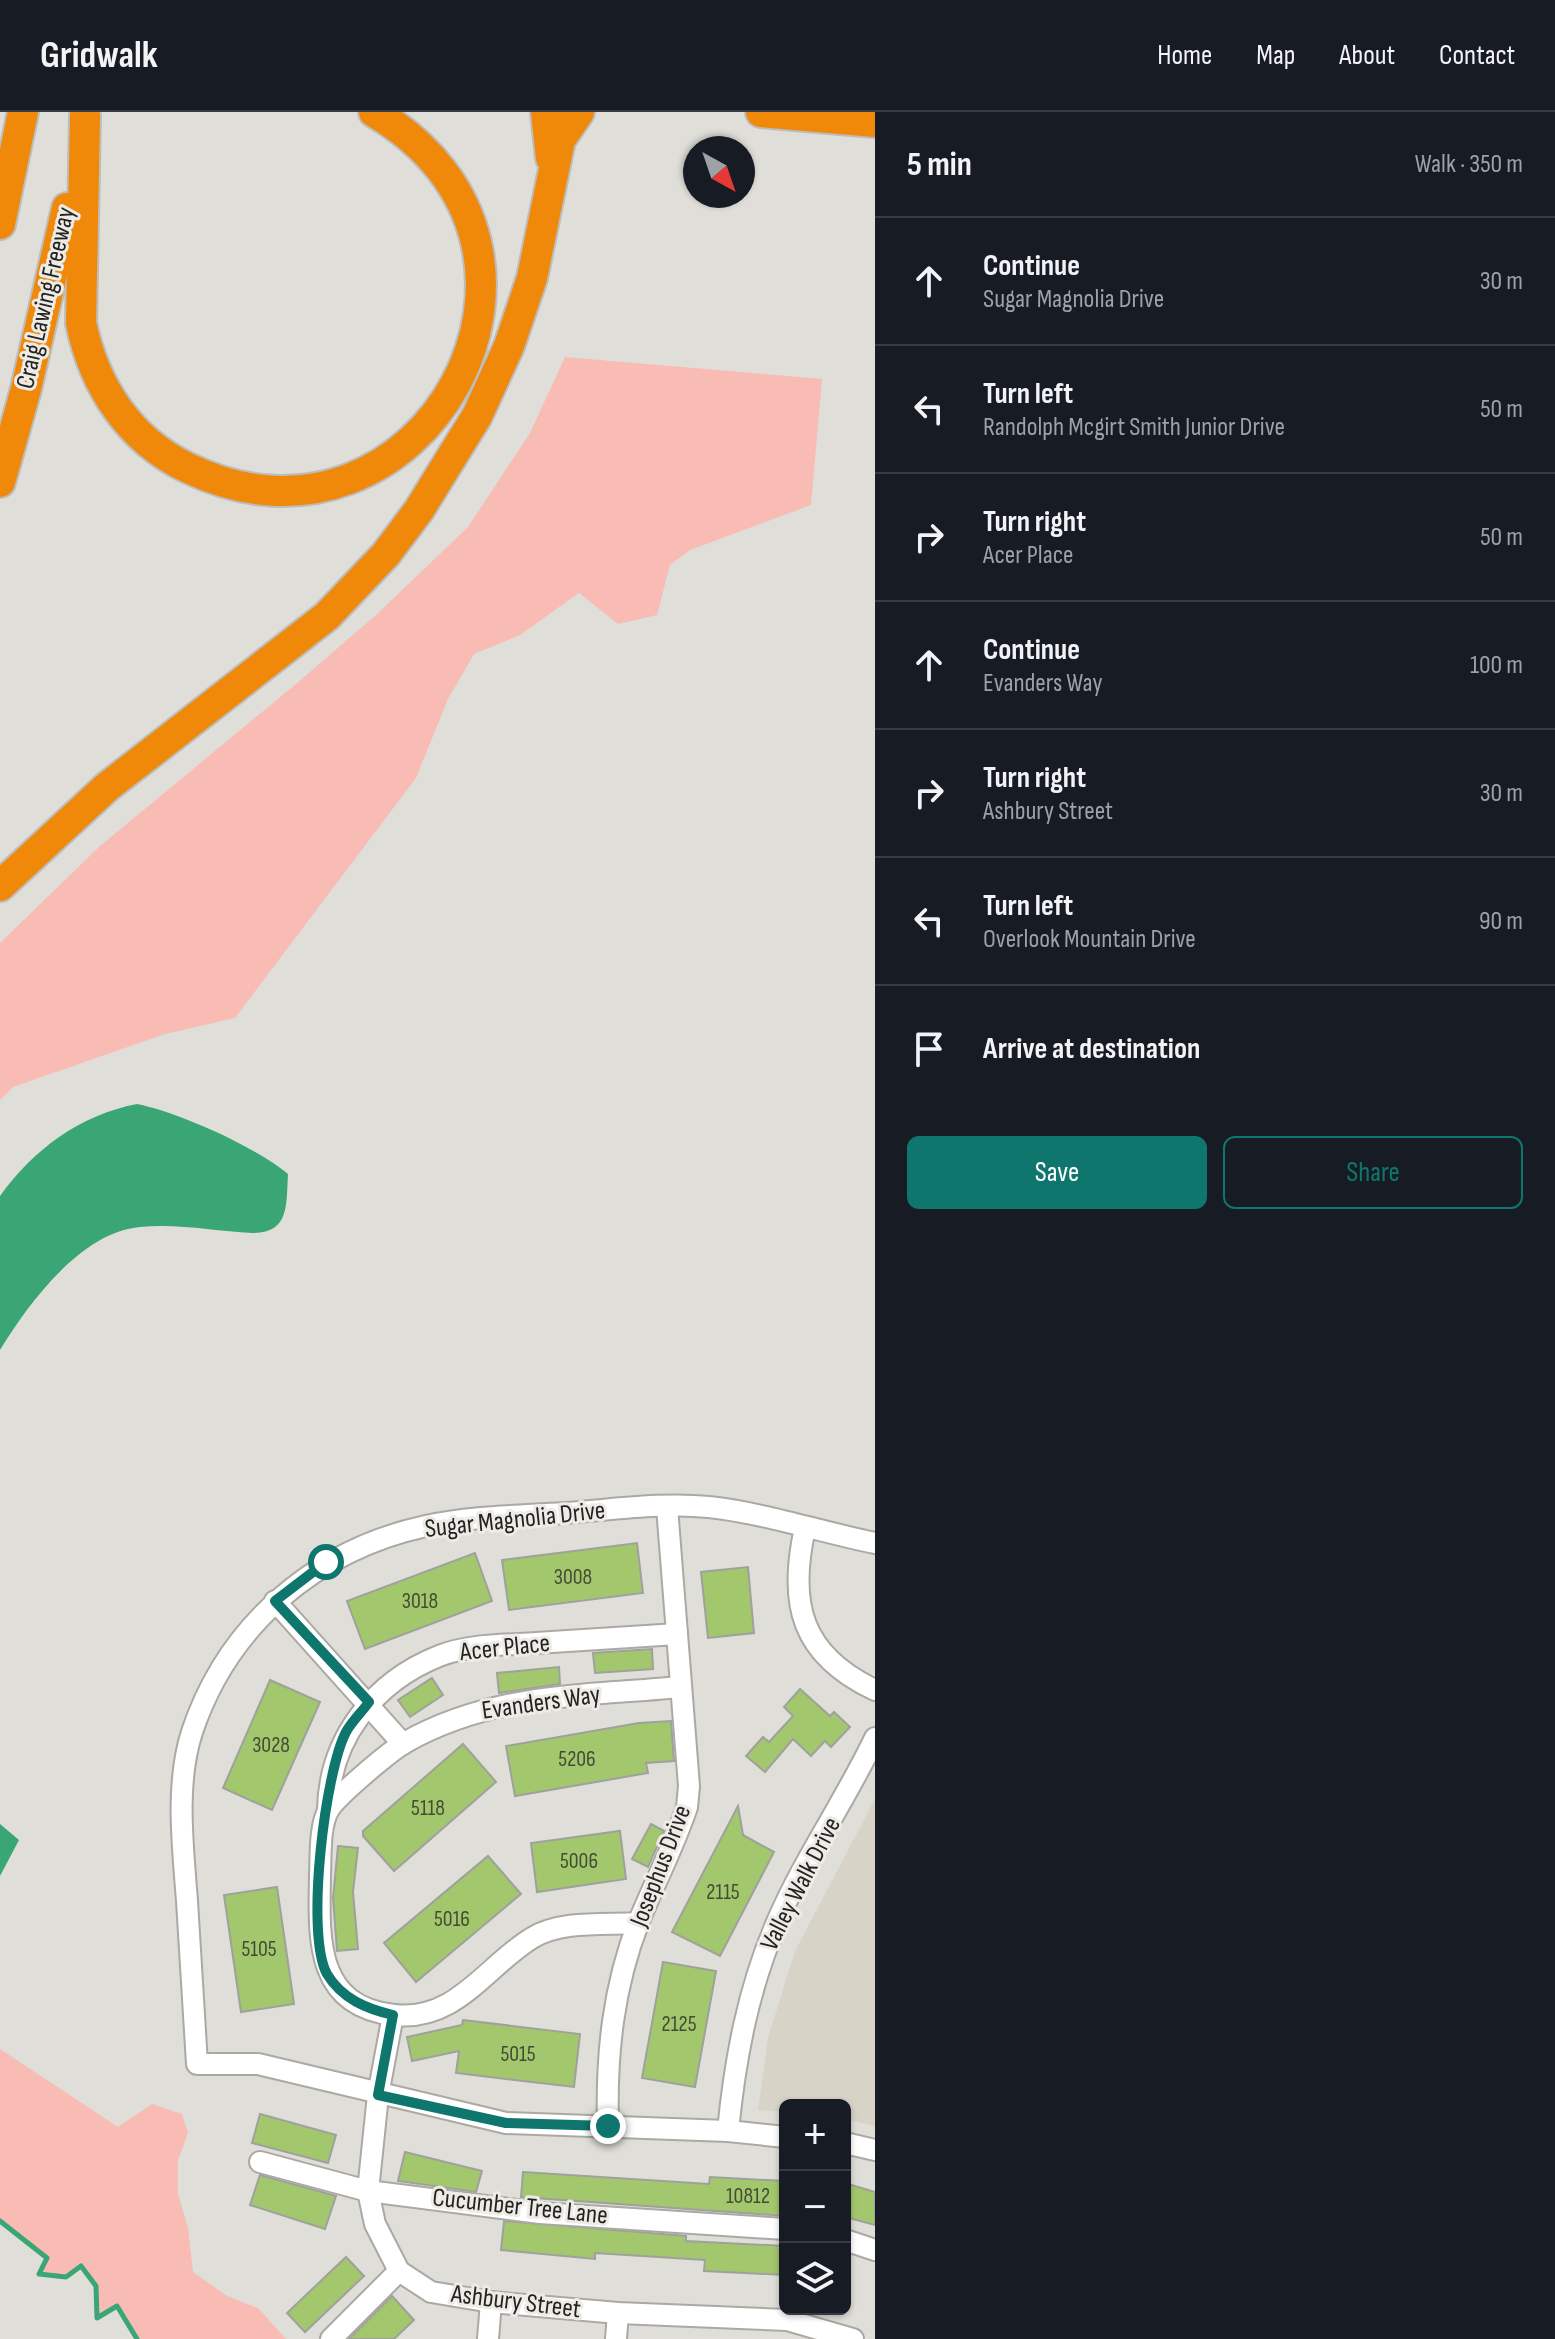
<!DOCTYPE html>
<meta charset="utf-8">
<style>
body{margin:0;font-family:"Sofia Sans Condensed",sans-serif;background:#242831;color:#f1f3f6}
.controls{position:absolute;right:24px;bottom:24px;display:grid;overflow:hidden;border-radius:12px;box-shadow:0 2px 6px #0004}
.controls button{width:72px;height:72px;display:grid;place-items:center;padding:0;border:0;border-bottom:2px solid #363941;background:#171b24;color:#f1f3f6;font:40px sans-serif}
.compass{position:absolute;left:683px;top:24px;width:72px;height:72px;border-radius:50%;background:#171b24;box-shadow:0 2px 6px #0004;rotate:140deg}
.stop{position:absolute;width:24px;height:24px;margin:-18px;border:6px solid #0f766e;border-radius:50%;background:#fff}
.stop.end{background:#0f766e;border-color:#fff;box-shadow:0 2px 8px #0008}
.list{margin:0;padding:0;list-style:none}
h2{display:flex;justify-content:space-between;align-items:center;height:104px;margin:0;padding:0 32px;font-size:34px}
h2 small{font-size:26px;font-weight:400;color:#9ea1a6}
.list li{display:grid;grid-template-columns:52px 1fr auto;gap:24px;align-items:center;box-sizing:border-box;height:128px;padding:0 32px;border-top:2px solid #363941}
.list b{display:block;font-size:30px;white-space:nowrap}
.list p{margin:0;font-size:26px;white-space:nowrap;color:#9ea1a6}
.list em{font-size:26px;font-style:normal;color:#9ea1a6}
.actions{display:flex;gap:16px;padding:24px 32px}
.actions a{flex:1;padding:18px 0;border:2px solid #0f766e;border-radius:12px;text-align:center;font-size:28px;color:#0f766e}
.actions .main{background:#0f766e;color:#fff}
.icon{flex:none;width:44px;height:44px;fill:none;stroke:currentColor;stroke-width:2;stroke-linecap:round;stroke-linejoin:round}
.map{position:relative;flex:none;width:875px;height:2227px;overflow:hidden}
header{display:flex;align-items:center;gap:48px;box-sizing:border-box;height:112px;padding:0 40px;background:#171b24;border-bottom:2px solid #363941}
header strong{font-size:38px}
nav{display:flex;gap:44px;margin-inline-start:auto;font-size:28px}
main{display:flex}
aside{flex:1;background:#171b24}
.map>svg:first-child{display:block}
.built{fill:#d7d3c7}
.green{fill:#f8bcb4}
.water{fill:#3aa675}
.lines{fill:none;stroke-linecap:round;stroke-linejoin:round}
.stream{stroke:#3aa675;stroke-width:5}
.building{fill:#a3c76d;stroke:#9fa19c;stroke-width:2}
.minor-casing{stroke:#aba9a4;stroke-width:24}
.highway-casing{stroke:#bdbdbc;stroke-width:34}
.minor{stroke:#fff;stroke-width:20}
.highway{stroke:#f0880a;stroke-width:30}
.route{stroke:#0f766e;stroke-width:10}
.labels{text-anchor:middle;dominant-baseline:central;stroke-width:6;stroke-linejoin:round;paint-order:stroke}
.number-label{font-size:22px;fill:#444c34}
.street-label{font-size:26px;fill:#242321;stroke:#edebe6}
</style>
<header>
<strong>Gridwalk</strong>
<nav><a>Home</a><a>Map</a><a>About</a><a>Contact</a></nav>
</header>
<main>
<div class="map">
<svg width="875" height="2227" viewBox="0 0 875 2227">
<rect width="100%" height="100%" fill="#e0ded9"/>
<path class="built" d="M 875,1687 L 875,2014 L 845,2007 L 845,1993 L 785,1993 L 785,2000 L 758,1998 L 768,1926 L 795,1839 Z"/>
<g class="green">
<path d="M 565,245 L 822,267 L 811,393 L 690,438 L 670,453 L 657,503 L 618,512 L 579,481 L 520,523 L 474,542 L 448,587 L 416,666 L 235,906 L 165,922 L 13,975 L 0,988 L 0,831 L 100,734 L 296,572 L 376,503 L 468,415 L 530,321 Z"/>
<path d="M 0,1937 L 118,2015 L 152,1992 L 182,2002 L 188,2021 L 178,2048 L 178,2082 L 188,2116 L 193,2160 L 227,2184 L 258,2196 L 286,2227 L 137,2227 L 117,2194 L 97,2206 L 96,2174 L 81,2154 L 66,2165 L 39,2162 L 47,2146 L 0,2109 Z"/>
</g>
<g class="water">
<path d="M 137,992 C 178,1000 256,1035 288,1062 C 286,1093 290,1121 252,1121 C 215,1119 177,1111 140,1115 C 81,1120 28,1192 0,1238 L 0,1084 C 34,1037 80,1003 137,992 Z"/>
<path d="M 0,1712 L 19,1728 L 0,1764 Z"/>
</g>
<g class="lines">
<path class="stream" d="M 0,2109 L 47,2146 L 39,2162 L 66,2165 L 81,2154 L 96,2174 L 97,2206 L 117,2194 L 137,2227"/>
</g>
<g class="building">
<path d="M 637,1431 L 643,1481 L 509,1498 L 502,1448 Z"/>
<path d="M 475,1441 L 492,1489 L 365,1537 L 347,1489 Z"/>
<path d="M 748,1455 L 754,1521 L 708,1526 L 701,1460 Z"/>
<path d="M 652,1537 L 653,1557 L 595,1561 L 593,1541 Z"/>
<path d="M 559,1555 L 560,1572 L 499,1581 L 497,1561 Z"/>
<path d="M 432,1566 L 443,1583 L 410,1605 L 398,1588 Z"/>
<path d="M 270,1568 L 320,1590 L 272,1698 L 223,1676 Z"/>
<path d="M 800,1577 L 830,1604 L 834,1600 L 850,1615 L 831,1635 L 825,1629 L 811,1644 L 793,1627 L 765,1660 L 746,1644 L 763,1625 L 769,1630 L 793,1604 L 784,1595 Z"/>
<path d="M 671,1609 L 674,1649 L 646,1651 L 648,1661 L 515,1684 L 506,1634 L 639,1611 Z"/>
<path d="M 463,1632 L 496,1670 L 394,1759 L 363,1724 L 363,1719 Z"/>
<path d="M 738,1694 L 743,1723 L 774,1740 L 720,1844 L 672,1820 Z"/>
<path d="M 651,1712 L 664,1719 L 648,1755 L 632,1747 Z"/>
<path d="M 620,1719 L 626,1767 L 537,1780 L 531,1731 Z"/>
<path d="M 338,1734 L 358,1736 L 353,1780 L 358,1837 L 337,1839 L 333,1786 Z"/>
<path d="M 488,1744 L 521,1782 L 416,1870 L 384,1831 Z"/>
<path d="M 277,1775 L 294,1892 L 241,1900 L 224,1783 Z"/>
<path d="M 663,1850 L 716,1859 L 695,1975 L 642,1966 Z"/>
<path d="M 463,1908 L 580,1922 L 574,1975 L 456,1961 L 459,1939 L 412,1949 L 407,1925 L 462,1913 Z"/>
<path d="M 260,2002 L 336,2023 L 328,2051 L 252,2031 Z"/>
<path d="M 405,2040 L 482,2059 L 476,2080 L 398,2069 Z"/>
<path d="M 523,2060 L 709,2072 L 710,2065 L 785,2069 L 785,2104 L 521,2085 Z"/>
<path d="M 260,2063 L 336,2084 L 325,2117 L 250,2093 Z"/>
<path d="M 845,2071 L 875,2080 L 875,2113 L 845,2105 Z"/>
<path d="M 504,2109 L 686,2124 L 686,2129 L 785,2134 L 785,2163 L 704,2159 L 705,2148 L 595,2141 L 595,2147 L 501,2138 Z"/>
<path d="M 346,2145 L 364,2164 L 305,2220 L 287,2201 Z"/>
<path d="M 392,2184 L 414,2208 L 394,2227 L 349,2227 Z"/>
</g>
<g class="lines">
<defs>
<g id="minor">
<path d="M 805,1416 C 788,1492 801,1543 875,1578"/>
<path d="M 275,1489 L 403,1632"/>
<path d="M 328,1698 C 329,1627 374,1570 439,1544 C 469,1532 505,1533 536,1531 C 583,1528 630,1525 677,1522"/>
<path d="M 638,1811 C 605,1813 561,1808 532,1826 C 486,1854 456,1910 394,1903 C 314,1894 319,1825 320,1763 C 321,1744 319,1714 329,1697 C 338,1683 390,1639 406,1630 C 493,1581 584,1584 681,1575"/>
<path d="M 393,1903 L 378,1983 L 368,2079 L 375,2112 L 399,2159 L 431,2180 L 491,2190 L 618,2201 L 787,2208 L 853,2227"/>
<path d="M 608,2014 C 606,1943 613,1875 639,1809 C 655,1770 674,1734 687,1695 L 689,1674 L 667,1395"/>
<path d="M 728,2019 C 735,1947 748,1877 777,1810 C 804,1747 845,1689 875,1626"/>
<path d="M 785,2025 L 728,2019 L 506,2011 L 258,1952 L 197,1952 C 194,1898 190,1843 187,1789 C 183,1736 175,1672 192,1620 C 228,1512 316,1438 426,1414 C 471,1404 519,1404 564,1401 C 611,1398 662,1390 709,1395 C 764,1401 821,1420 875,1431"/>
<path d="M 845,2031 L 875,2038"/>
<path d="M 260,2050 L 368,2079 L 540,2101 L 785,2117"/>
<path d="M 845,2128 L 875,2138"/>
<path d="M 331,2227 L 399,2159"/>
<path d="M 488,2227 L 491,2190"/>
<path d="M 616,2227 L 618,2201"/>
</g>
<g id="highway">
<path d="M 546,0 L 551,46"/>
<path d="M 761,0 L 875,10"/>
<path d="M 85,4 L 81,211 C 94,274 129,328 188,356 C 422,469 606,136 374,0"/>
<path d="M 0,112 L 23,0"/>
<path d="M 0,370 L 26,277 L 67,96"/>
<path d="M 0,774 L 107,675 L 327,504 L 386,442 L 419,398 L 477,304 L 509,234 L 532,166 L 560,28 L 579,0"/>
</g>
</defs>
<use href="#minor" class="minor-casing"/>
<use href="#highway" class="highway-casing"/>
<use href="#minor" class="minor"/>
<use href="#highway" class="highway"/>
</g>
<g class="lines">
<path class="route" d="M 326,1450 L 275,1489 L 369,1590 C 362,1600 352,1609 346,1620 C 325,1660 305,1822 327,1862 C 342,1887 367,1897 393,1903 L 378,1983 L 506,2011 L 608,2014"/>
</g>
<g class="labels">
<g class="number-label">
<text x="573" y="1465">3008</text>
<text x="420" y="1489">3018</text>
<text x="271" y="1633">3028</text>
<text x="577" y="1647">5206</text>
<text x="428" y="1696">5118</text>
<text x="579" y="1749">5006</text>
<text x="723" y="1780">2115</text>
<text x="452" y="1807">5016</text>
<text x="259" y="1837">5105</text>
<text x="679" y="1912">2125</text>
<text x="518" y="1942">5015</text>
<text x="748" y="2084">10812</text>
</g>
<g class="street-label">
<text transform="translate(46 186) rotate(-77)">Craig Lawing Freeway</text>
<text transform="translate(515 1408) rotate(-6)">Sugar Magnolia Drive</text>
<text transform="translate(505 1536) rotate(-6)">Acer Place</text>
<text transform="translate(541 1591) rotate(-8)">Evanders Way</text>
<text transform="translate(661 1754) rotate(-69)">Josephus Drive</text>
<text transform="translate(801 1772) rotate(-63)">Valley Walk Drive</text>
<text transform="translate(520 2095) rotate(6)">Cucumber Tree Lane</text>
<text transform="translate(516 2190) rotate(7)">Ashbury Street</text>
</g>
</g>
</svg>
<div class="controls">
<button>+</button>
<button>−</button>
<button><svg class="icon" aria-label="layers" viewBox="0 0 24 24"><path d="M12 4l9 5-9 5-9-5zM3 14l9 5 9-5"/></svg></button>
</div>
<svg class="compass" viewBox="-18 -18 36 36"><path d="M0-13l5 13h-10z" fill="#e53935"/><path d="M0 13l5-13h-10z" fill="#9ea1a6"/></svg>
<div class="stop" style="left:326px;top:1450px"></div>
<div class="stop end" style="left:608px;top:2014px"></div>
</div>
<aside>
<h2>5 min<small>Walk · 350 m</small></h2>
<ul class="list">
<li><svg class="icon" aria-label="ahead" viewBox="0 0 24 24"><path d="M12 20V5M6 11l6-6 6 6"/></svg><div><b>Continue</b><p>Sugar Magnolia Drive</p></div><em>30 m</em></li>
<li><svg class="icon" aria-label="left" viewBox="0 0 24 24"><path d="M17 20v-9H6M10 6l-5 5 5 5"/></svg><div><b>Turn left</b><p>Randolph Mcgirt Smith Junior Drive</p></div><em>50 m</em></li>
<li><svg class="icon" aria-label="right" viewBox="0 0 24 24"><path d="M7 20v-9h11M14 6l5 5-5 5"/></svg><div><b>Turn right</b><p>Acer Place</p></div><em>50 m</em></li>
<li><svg class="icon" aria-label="ahead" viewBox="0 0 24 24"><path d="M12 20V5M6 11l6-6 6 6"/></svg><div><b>Continue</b><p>Evanders Way</p></div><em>100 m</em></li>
<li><svg class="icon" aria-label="right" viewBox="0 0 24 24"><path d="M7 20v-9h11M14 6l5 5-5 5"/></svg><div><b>Turn right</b><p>Ashbury Street</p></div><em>30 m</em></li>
<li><svg class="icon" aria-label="left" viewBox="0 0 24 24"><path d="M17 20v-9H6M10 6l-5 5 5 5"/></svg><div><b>Turn left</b><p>Overlook Mountain Drive</p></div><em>90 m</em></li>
<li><svg class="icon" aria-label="arrive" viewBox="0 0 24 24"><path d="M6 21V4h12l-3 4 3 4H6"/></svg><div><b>Arrive at destination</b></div></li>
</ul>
<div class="actions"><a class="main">Save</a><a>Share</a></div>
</aside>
</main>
